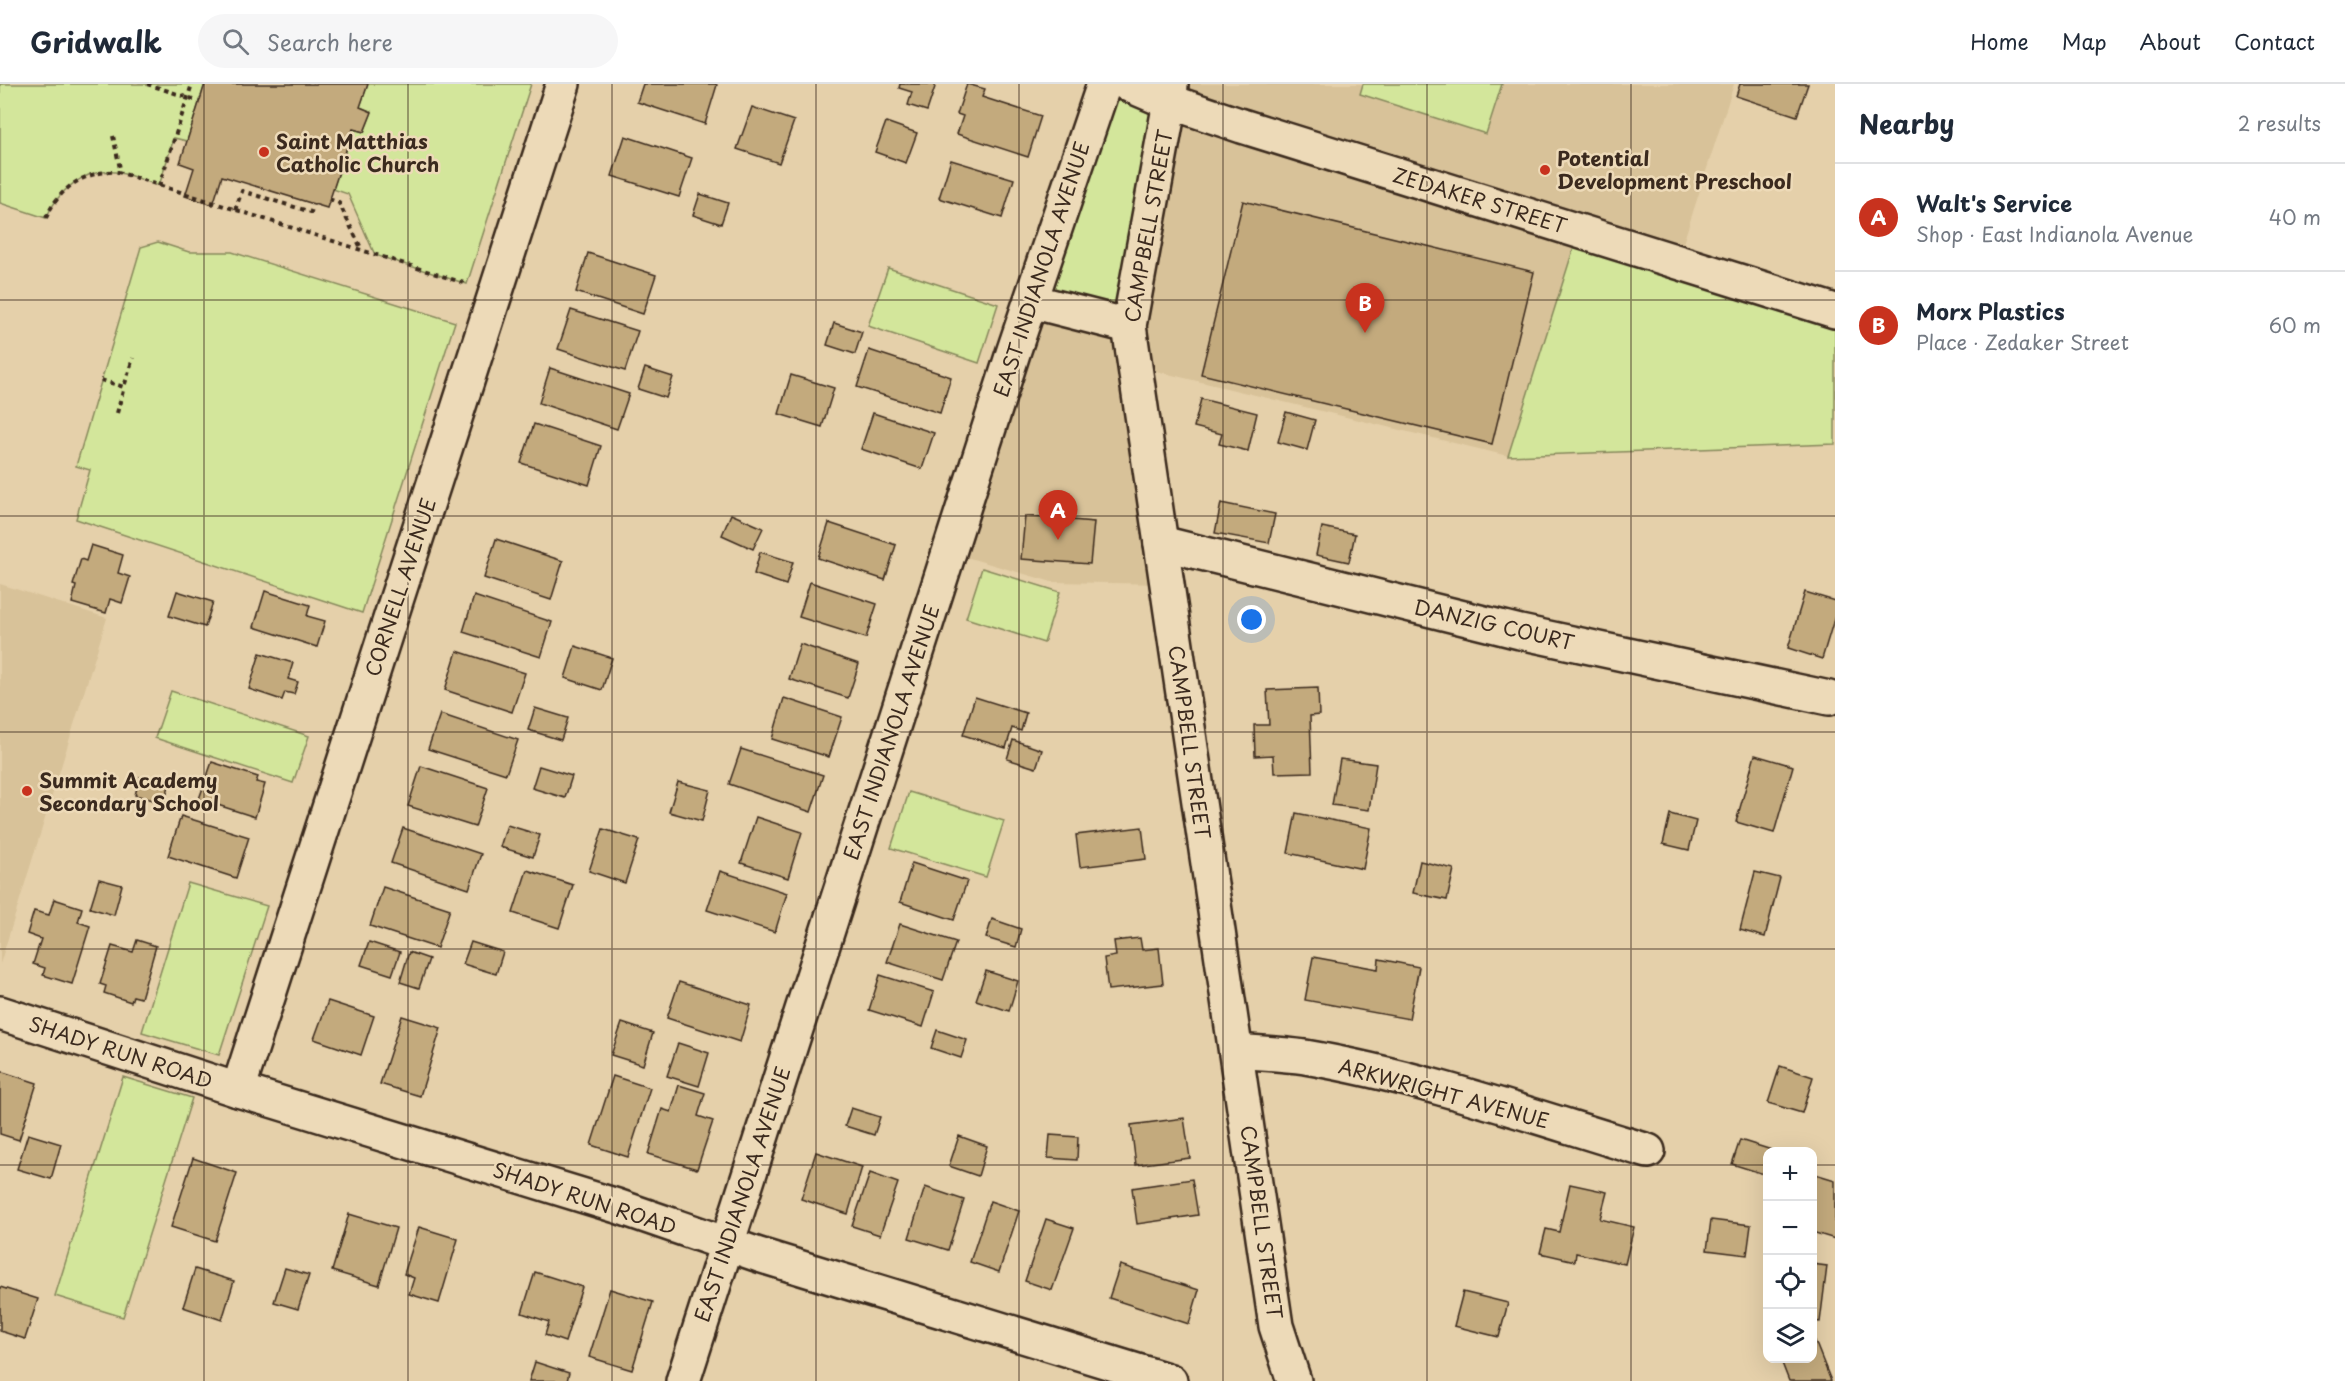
<!DOCTYPE html>
<meta charset="utf-8">
<style>
body{margin:0;font-family:"Playpen Sans",sans-serif;background:#f6f6f7;color:#1f2937}
.controls{position:absolute;right:18px;bottom:18px;display:grid;overflow:hidden;border-radius:12px;box-shadow:0 6px 24px #0002}
.controls button{width:54px;height:54px;display:grid;place-items:center;padding:0;border:0;border-bottom:2px solid #e0e1e3;background:#fff;color:#1f2937;font:30px sans-serif}
.you{position:absolute;left:1252px;top:536px;width:21px;height:21px;margin:-15px;border:4px solid #fff;border-radius:50%;background:#1a73e8;box-shadow:0 0 0 9px #1a73e833}
.badge{display:grid;place-items:center;width:39px;height:39px;border-radius:50%;background:#c8321e;color:#fff;font-size:20px;font-weight:700}
.pin{position:absolute;translate:-50% -50px;filter:drop-shadow(0 2px 3px #0008)}
.pin::after{content:'';position:absolute;top:32px;width:21px;height:18px;background:inherit;clip-path:polygon(0 0,100% 0,50% 100%)}
.list{margin:0;padding:0;list-style:none}
h2{display:flex;justify-content:space-between;align-items:center;height:78px;margin:0;padding:0 24px;font-size:26px}
h2 small{font-size:20px;font-weight:400;color:#747a83}
.list li{display:grid;grid-template-columns:39px 1fr auto;gap:18px;align-items:center;box-sizing:border-box;height:108px;padding:0 24px;border-top:2px solid #e0e1e3}
.list b{display:block;font-size:22px;white-space:nowrap}
.list p{margin:0;font-size:20px;white-space:nowrap;color:#747a83}
.list em{font-size:20px;font-style:normal;color:#747a83}
.icon{flex:none;width:33px;height:33px;fill:none;stroke:currentColor;stroke-width:2;stroke-linecap:round;stroke-linejoin:round}
.map{position:relative;flex:none;width:1835px;height:1297px;overflow:hidden}
header{display:flex;align-items:center;gap:36px;box-sizing:border-box;height:84px;padding:0 30px;background:#fff;border-bottom:2px solid #e0e1e3}
header strong{font-size:28px}
nav{display:flex;gap:33px;margin-inline-start:auto;font-size:21px}
.search{width:420px;height:54px;background:#f6f6f7;display:flex;align-items:center;gap:15px;box-sizing:border-box;padding:0 21px;border-radius:33px;color:#747a83;font-size:22px}
main{display:flex}
aside{flex:1;background:#fff}
.map>svg:first-child{display:block}
.built{fill:#d8c299}
.green{fill:#d3e69b;stroke:#87885c;stroke-width:1.5}
.building{fill:#c3aa7d;stroke:#3b2a1e;stroke-width:1.5}
.lines{fill:none;stroke-linecap:round;stroke-linejoin:round}
.minor-casing{stroke:#3b2a1e;stroke-width:38}
.path{stroke:#3b2a1e;stroke-width:4;stroke-dasharray:4.5 4.5;stroke-linecap:butt}
.minor{stroke:#eddab8;stroke-width:33}
.grid{fill:none;stroke:#3b2a1e;stroke-width:1.5;stroke-opacity:0.55}
.poi-dot{fill:#c8321e;stroke:#eddab8;stroke-width:2}
.labels{text-anchor:middle;dominant-baseline:central;stroke-width:5;stroke-linejoin:round;paint-order:stroke}
.poi-label{font-size:20px;font-weight:bold;fill:#3b2a1e;stroke:#eddab8;text-anchor:start}
.street-label{font-size:20px;fill:#3b2a1e;stroke:#eddab8}
</style>
<header>
<strong>Gridwalk</strong>
<div class="search"><svg class="icon" aria-label="search" viewBox="0 0 24 24"><circle cx="10" cy="10" r="6"/><path d="M15 15l6 6"/></svg>Search here</div>
<nav><a>Home</a><a>Map</a><a>About</a><a>Contact</a></nav>
</header>
<main>
<div class="map">
<svg width="1835" height="1297" viewBox="0 0 1835 1297">
<rect width="100%" height="100%" fill="#e5d0aa"/>
<filter id="ink" filterUnits="userSpaceOnUse"><feTurbulence type="fractalNoise" baseFrequency=".0167" numOctaves="2"/><feDisplacementMap in="SourceGraphic" scale="12" xChannelSelector="R" yChannelSelector="G"/><feConvolveMatrix kernelMatrix="1 2 1 2 8 2 1 2 1" color-interpolation-filters="sRGB"/></filter>
<g filter="url(#ink)">
<g class="built">
<path d="M 1171,0 L 1734,0 L 1677,178 L 1579,147 L 1508,372 L 1135,282 L 1167,500 L 1052,498 L 949,468 L 1014,266 Z"/>
<path d="M 0,500 L 107,534 L 0,880 Z"/>
</g>
<g class="green">
<path d="M 0,0 L 205,0 L 187,57 L 174,54 L 159,102 C 145,97 130,90 115,88 C 84,84 58,107 46,134 L 0,119 Z"/>
<path d="M 368,0 L 531,0 L 467,200 L 375,171 L 348,110 L 333,105 L 353,45 L 364,48 L 372,28 L 360,23 Z"/>
<path d="M 1104,0 L 1162,15 L 1129,242 L 1031,217 Z"/>
<path d="M 1363,0 L 1502,0 L 1486,50 L 1360,10 Z"/>
<path d="M 1579,147 L 1835,227 L 1835,360 L 1508,372 Z"/>
<path d="M 158,158 L 189,168 L 232,168 L 455,238 L 362,529 L 76,435 L 90,386 L 76,382 L 141,163 Z"/>
<path d="M 888,184 L 998,220 L 979,279 L 868,242 Z"/>
<path d="M 982,484 L 1060,508 L 1044,559 L 966,534 Z"/>
<path d="M 171,607 L 309,652 L 293,699 L 155,654 Z"/>
<path d="M 909,708 L 1004,737 L 986,793 L 891,764 Z"/>
<path d="M 188,799 L 267,822 L 219,971 L 142,948 Z"/>
<path d="M 123,993 L 192,1014 L 123,1233 L 55,1212 Z"/>
</g>
<g class="building">
<path d="M 205,0 L 368,0 L 360,23 L 372,28 L 364,48 L 353,45 L 327,124 L 222,92 L 213,121 L 185,112 L 194,84 L 180,79 Z"/>
<path d="M 643,0 L 715,0 L 717,1 L 705,40 L 637,18 Z"/>
<path d="M 900,0 L 936,0 L 927,27 L 908,21 L 912,8 L 899,4 Z"/>
<path d="M 967,0 L 985,5 L 982,13 L 1041,32 L 1028,73 L 957,50 L 963,32 L 957,30 Z"/>
<path d="M 1740,0 L 1808,0 L 1797,32 L 1736,12 Z"/>
<path d="M 752,23 L 794,37 L 779,79 L 737,65 Z"/>
<path d="M 886,38 L 917,49 L 906,79 L 875,68 Z"/>
<path d="M 625,52 L 692,74 L 679,113 L 612,92 Z"/>
<path d="M 951,76 L 1014,95 L 1002,134 L 939,114 Z"/>
<path d="M 700,110 L 728,119 L 721,140 L 693,131 Z"/>
<path d="M 1243,117 L 1534,188 L 1492,360 L 1201,290 Z"/>
<path d="M 588,169 L 656,191 L 643,230 L 576,208 Z"/>
<path d="M 571,226 L 638,247 L 625,287 L 558,265 Z"/>
<path d="M 834,239 L 862,248 L 855,270 L 827,261 Z"/>
<path d="M 869,266 L 951,293 L 940,329 L 857,303 Z"/>
<path d="M 550,284 L 629,310 L 617,345 L 539,319 Z"/>
<path d="M 645,284 L 673,293 L 666,314 L 638,305 Z"/>
<path d="M 791,291 L 834,304 L 822,343 L 779,330 Z"/>
<path d="M 1201,315 L 1257,329 L 1248,367 L 1219,360 L 1222,350 L 1194,343 Z"/>
<path d="M 1286,328 L 1315,336 L 1307,366 L 1278,358 Z"/>
<path d="M 873,329 L 934,349 L 922,385 L 861,365 Z"/>
<path d="M 534,340 L 601,362 L 589,401 L 521,379 Z"/>
<path d="M 1221,419 L 1275,430 L 1269,459 L 1215,449 Z"/>
<path d="M 731,430 L 763,444 L 753,465 L 722,451 Z"/>
<path d="M 1025,432 L 1094,438 L 1090,480 L 1021,475 Z"/>
<path d="M 829,439 L 896,461 L 885,496 L 818,474 Z"/>
<path d="M 1322,443 L 1355,450 L 1349,478 L 1316,471 Z"/>
<path d="M 496,455 L 563,477 L 551,516 L 484,494 Z"/>
<path d="M 91,461 L 123,471 L 118,489 L 130,493 L 122,519 L 110,515 L 106,529 L 72,519 L 76,502 L 73,501 L 81,475 L 86,477 Z"/>
<path d="M 760,468 L 793,478 L 786,501 L 754,490 Z"/>
<path d="M 810,498 L 877,520 L 866,554 L 799,533 Z"/>
<path d="M 177,507 L 213,518 L 205,543 L 169,532 Z"/>
<path d="M 265,507 L 310,521 L 307,532 L 325,537 L 317,563 L 254,543 Z"/>
<path d="M 1805,508 L 1835,517 L 1835,532 L 1822,575 L 1788,564 Z"/>
<path d="M 474,512 L 552,538 L 541,573 L 463,548 Z"/>
<path d="M 800,560 L 859,580 L 848,614 L 789,595 Z"/>
<path d="M 575,562 L 612,574 L 602,606 L 565,594 Z"/>
<path d="M 457,567 L 525,589 L 512,628 L 445,606 Z"/>
<path d="M 260,569 L 293,579 L 288,595 L 298,598 L 294,610 L 285,608 L 282,616 L 249,605 Z"/>
<path d="M 1318,604 L 1319,631 L 1310,632 L 1312,688 L 1274,689 L 1273,671 L 1255,672 L 1254,641 L 1269,641 L 1267,606 Z"/>
<path d="M 975,613 L 1026,629 L 1021,647 L 1012,644 L 1006,664 L 963,651 Z"/>
<path d="M 784,614 L 842,633 L 829,673 L 772,655 Z"/>
<path d="M 535,624 L 568,634 L 561,656 L 528,646 Z"/>
<path d="M 440,630 L 518,656 L 506,690 L 428,665 Z"/>
<path d="M 1013,656 L 1042,666 L 1036,684 L 1007,675 Z"/>
<path d="M 741,665 L 823,691 L 811,728 L 729,700 Z"/>
<path d="M 1755,671 L 1793,682 L 1774,749 L 1736,738 Z"/>
<path d="M 1340,675 L 1376,680 L 1369,726 L 1332,721 Z"/>
<path d="M 212,678 L 258,693 L 256,698 L 265,700 L 255,733 L 199,715 Z"/>
<path d="M 421,682 L 488,704 L 475,743 L 408,722 Z"/>
<path d="M 539,682 L 572,692 L 565,714 L 532,704 Z"/>
<path d="M 140,693 L 169,702 L 164,719 L 135,711 Z"/>
<path d="M 678,698 L 710,706 L 702,737 L 669,728 Z"/>
<path d="M 1296,729 L 1371,744 L 1363,785 L 1288,769 Z"/>
<path d="M 1670,730 L 1696,737 L 1689,766 L 1663,760 Z"/>
<path d="M 181,732 L 249,753 L 236,794 L 168,772 Z"/>
<path d="M 756,733 L 802,748 L 788,794 L 741,779 Z"/>
<path d="M 507,741 L 540,751 L 533,773 L 500,763 Z"/>
<path d="M 1142,743 L 1146,775 L 1080,783 L 1076,751 Z"/>
<path d="M 403,744 L 481,770 L 469,805 L 391,779 Z"/>
<path d="M 603,745 L 639,756 L 625,799 L 589,787 Z"/>
<path d="M 1420,777 L 1454,785 L 1447,816 L 1413,809 Z"/>
<path d="M 912,779 L 967,797 L 954,836 L 900,818 Z"/>
<path d="M 527,786 L 573,801 L 559,844 L 513,829 Z"/>
<path d="M 720,787 L 787,809 L 775,848 L 707,826 Z"/>
<path d="M 1755,788 L 1780,794 L 1765,853 L 1740,846 Z"/>
<path d="M 99,795 L 122,801 L 114,831 L 90,824 Z"/>
<path d="M 383,803 L 450,825 L 437,864 L 370,842 Z"/>
<path d="M 54,815 L 82,824 L 78,838 L 90,842 L 72,900 L 43,891 L 45,884 L 33,880 L 41,855 L 27,850 L 34,827 L 49,831 Z"/>
<path d="M 992,835 L 1021,845 L 1016,863 L 986,854 Z"/>
<path d="M 900,840 L 956,858 L 943,896 L 887,878 Z"/>
<path d="M 1140,854 L 1142,866 L 1159,864 L 1163,900 L 1108,906 L 1104,874 L 1116,872 L 1114,857 Z"/>
<path d="M 137,856 L 156,862 L 141,914 L 133,912 L 131,918 L 104,909 L 106,902 L 100,900 L 112,862 L 133,868 Z"/>
<path d="M 369,858 L 400,868 L 392,891 L 361,881 Z"/>
<path d="M 471,858 L 503,868 L 496,890 L 463,880 Z"/>
<path d="M 409,868 L 429,875 L 419,904 L 400,898 Z"/>
<path d="M 1313,873 L 1378,885 L 1379,875 L 1419,883 L 1409,935 L 1305,916 Z"/>
<path d="M 986,887 L 1018,897 L 1009,927 L 976,916 Z"/>
<path d="M 880,891 L 934,908 L 923,943 L 869,926 Z"/>
<path d="M 679,898 L 751,921 L 740,958 L 667,934 Z"/>
<path d="M 328,917 L 374,932 L 361,971 L 314,955 Z"/>
<path d="M 402,932 L 441,944 L 420,1012 L 380,1000 Z"/>
<path d="M 622,939 L 653,949 L 643,981 L 611,971 Z"/>
<path d="M 937,946 L 967,956 L 961,974 L 931,964 Z"/>
<path d="M 678,959 L 709,969 L 699,1002 L 667,992 Z"/>
<path d="M 1780,982 L 1813,993 L 1802,1029 L 1768,1019 Z"/>
<path d="M 0,987 L 37,999 L 19,1056 L 0,1050 Z"/>
<path d="M 613,992 L 650,1004 L 628,1073 L 591,1061 Z"/>
<path d="M 679,1001 L 705,1009 L 698,1032 L 713,1037 L 697,1085 L 648,1070 L 662,1025 L 671,1028 Z"/>
<path d="M 851,1024 L 880,1033 L 874,1051 L 845,1042 Z"/>
<path d="M 1184,1034 L 1190,1074 L 1136,1081 L 1131,1041 Z"/>
<path d="M 28,1050 L 61,1060 L 51,1095 L 17,1085 Z"/>
<path d="M 1050,1051 L 1078,1053 L 1077,1076 L 1048,1074 Z"/>
<path d="M 959,1052 L 987,1062 L 978,1092 L 949,1082 Z"/>
<path d="M 1740,1056 L 1775,1067 L 1768,1068 L 1767,1091 L 1732,1080 Z"/>
<path d="M 816,1068 L 862,1083 L 848,1130 L 801,1115 Z"/>
<path d="M 193,1074 L 237,1089 L 215,1157 L 171,1143 Z"/>
<path d="M 870,1089 L 898,1099 L 880,1151 L 852,1142 Z"/>
<path d="M 1812,1089 L 1835,1096 L 1835,1155 L 1812,1148 Z"/>
<path d="M 1192,1095 L 1198,1131 L 1137,1140 L 1132,1104 Z"/>
<path d="M 1570,1100 L 1607,1108 L 1600,1135 L 1634,1143 L 1625,1180 L 1576,1169 L 1575,1177 L 1540,1169 L 1546,1145 L 1559,1148 Z"/>
<path d="M 925,1103 L 964,1116 L 948,1166 L 909,1154 Z"/>
<path d="M 990,1117 L 1019,1127 L 999,1188 L 970,1178 Z"/>
<path d="M 349,1130 L 396,1144 L 379,1201 L 332,1187 Z"/>
<path d="M 1046,1135 L 1074,1144 L 1052,1206 L 1025,1197 Z"/>
<path d="M 1711,1136 L 1751,1141 L 1747,1171 L 1707,1166 Z"/>
<path d="M 419,1143 L 458,1155 L 439,1219 L 409,1210 L 414,1194 L 404,1190 Z"/>
<path d="M 1812,1180 L 1827,1182 L 1820,1238 L 1812,1237 Z"/>
<path d="M 1120,1181 L 1199,1206 L 1189,1240 L 1109,1214 Z"/>
<path d="M 285,1184 L 309,1191 L 298,1225 L 274,1218 Z"/>
<path d="M 195,1185 L 234,1197 L 222,1236 L 183,1223 Z"/>
<path d="M 535,1188 L 582,1203 L 565,1258 L 545,1251 L 549,1238 L 522,1229 Z"/>
<path d="M 0,1203 L 38,1215 L 25,1255 L 0,1247 Z"/>
<path d="M 610,1205 L 653,1218 L 632,1286 L 589,1273 Z"/>
<path d="M 1463,1208 L 1508,1219 L 1499,1253 L 1454,1242 Z"/>
<path d="M 1815,1257 L 1831,1297 L 1789,1297 L 1780,1274 L 1812,1274 L 1812,1258 Z"/>
<path d="M 535,1278 L 569,1289 L 567,1297 L 529,1297 Z"/>
</g>
<g class="lines">
<defs>
<g id="minor">
<path d="M 1127,0 L 1162,15 L 1242,42 L 1835,227"/>
<path d="M 1171,0 L 1170,18 L 1129,242 L 1276,1242 L 1294,1297"/>
<path d="M 1031,217 L 1129,242"/>
<path d="M 1161,459 L 1520,548 L 1829,614"/>
<path d="M 0,929 L 238,1006 L 617,1122 L 759,1171 L 1170,1297"/>
<path d="M 1236,967 C 1259,969 1282,970 1305,973 C 1422,993 1535,1033 1648,1067"/>
<path d="M 238,1006 L 563,0"/>
<path d="M 683,1297 L 1014,266 L 1104,0"/>
</g>
</defs>
<use href="#minor" class="minor-casing"/>
<g class="path">
<path d="M 147,0 L 199,17"/>
<path d="M 113,52 L 121,89"/>
<path d="M 159,102 L 192,0"/>
<path d="M 329,115 L 339,119 L 362,166"/>
<path d="M 235,126 L 242,107 L 311,128 L 313,120"/>
<path d="M 46,134 C 59,104 85,86 118,88 L 464,199"/>
<path d="M 101,296 L 124,303 L 133,274"/>
<path d="M 117,329 L 124,303"/>
</g>
<use href="#minor" class="minor"/>
</g>
</g>
<path class="grid" d="M 204,0 L 204,1297M 408,0 L 408,1297M 612,0 L 612,1297M 816,0 L 816,1297M 1019,0 L 1019,1297M 1223,0 L 1223,1297M 1427,0 L 1427,1297M 1631,0 L 1631,1297M 0,216 L 1835,216M 0,432 L 1835,432M 0,648 L 1835,648M 0,865 L 1835,865M 0,1081 L 1768,1081M 1812,1081 L 1835,1081"/>
<g class="poi-dot">
<circle cx="264" cy="68" r="6"/>
<circle cx="1545" cy="86" r="6"/>
<circle cx="27" cy="707" r="6"/>
</g>
<g class="labels">
<g class="poi-label">
<text x="276" y="57">Saint Matthias<tspan x="276" dy="23">Catholic Church</tspan></text>
<text x="1557" y="74">Potential<tspan x="1557" dy="23">Development Preschool</tspan></text>
<text x="39" y="696">Summit Academy<tspan x="39" dy="23">Secondary School</tspan></text>
</g>
<g class="street-label">
<text transform="translate(1480 116) rotate(17)">ZEDAKER STREET</text>
<text transform="translate(1148 142) rotate(-80)">CAMPBELL STREET</text>
<text transform="translate(1041 185) rotate(-72)">EAST INDIANOLA AVENUE</text>
<text transform="translate(400 503) rotate(-72)">CORNELL AVENUE</text>
<text transform="translate(1494 540) rotate(13)">DANZIG COURT</text>
<text transform="translate(891 648) rotate(-72)">EAST INDIANOLA AVENUE</text>
<text transform="translate(1190 658) rotate(82)">CAMPBELL STREET</text>
<text transform="translate(121 968) rotate(18)">SHADY RUN ROAD</text>
<text transform="translate(1444 1009) rotate(15)">ARKWRIGHT AVENUE</text>
<text transform="translate(742 1110) rotate(-72)">EAST INDIANOLA AVENUE</text>
<text transform="translate(585 1114) rotate(18)">SHADY RUN ROAD</text>
<text transform="translate(1262 1138) rotate(82)">CAMPBELL STREET</text>
</g>
</g>
</svg>
<div class="controls">
<button>+</button>
<button>−</button>
<button><svg class="icon" aria-label="locate" viewBox="0 0 24 24"><circle cx="12" cy="12" r="6"/><path d="M12 2v4M12 18v4M2 12h4M18 12h4"/></svg></button>
<button><svg class="icon" aria-label="layers" viewBox="0 0 24 24"><path d="M12 4l9 5-9 5-9-5zM3 14l9 5 9-5"/></svg></button>
</div>
<div class="you"></div>
<div class="pin badge" style="left:1058px;top:456px">A</div>
<div class="pin badge" style="left:1365px;top:249px">B</div>
</div>
<aside>
<h2>Nearby<small>2 results</small></h2>
<ul class="list">
<li><span class="badge">A</span><div><b>Walt's Service</b><p>Shop · East Indianola Avenue</p></div><em>40 m</em></li>
<li><span class="badge">B</span><div><b>Morx Plastics</b><p>Place · Zedaker Street</p></div><em>60 m</em></li>
</ul>
</aside>
</main>
